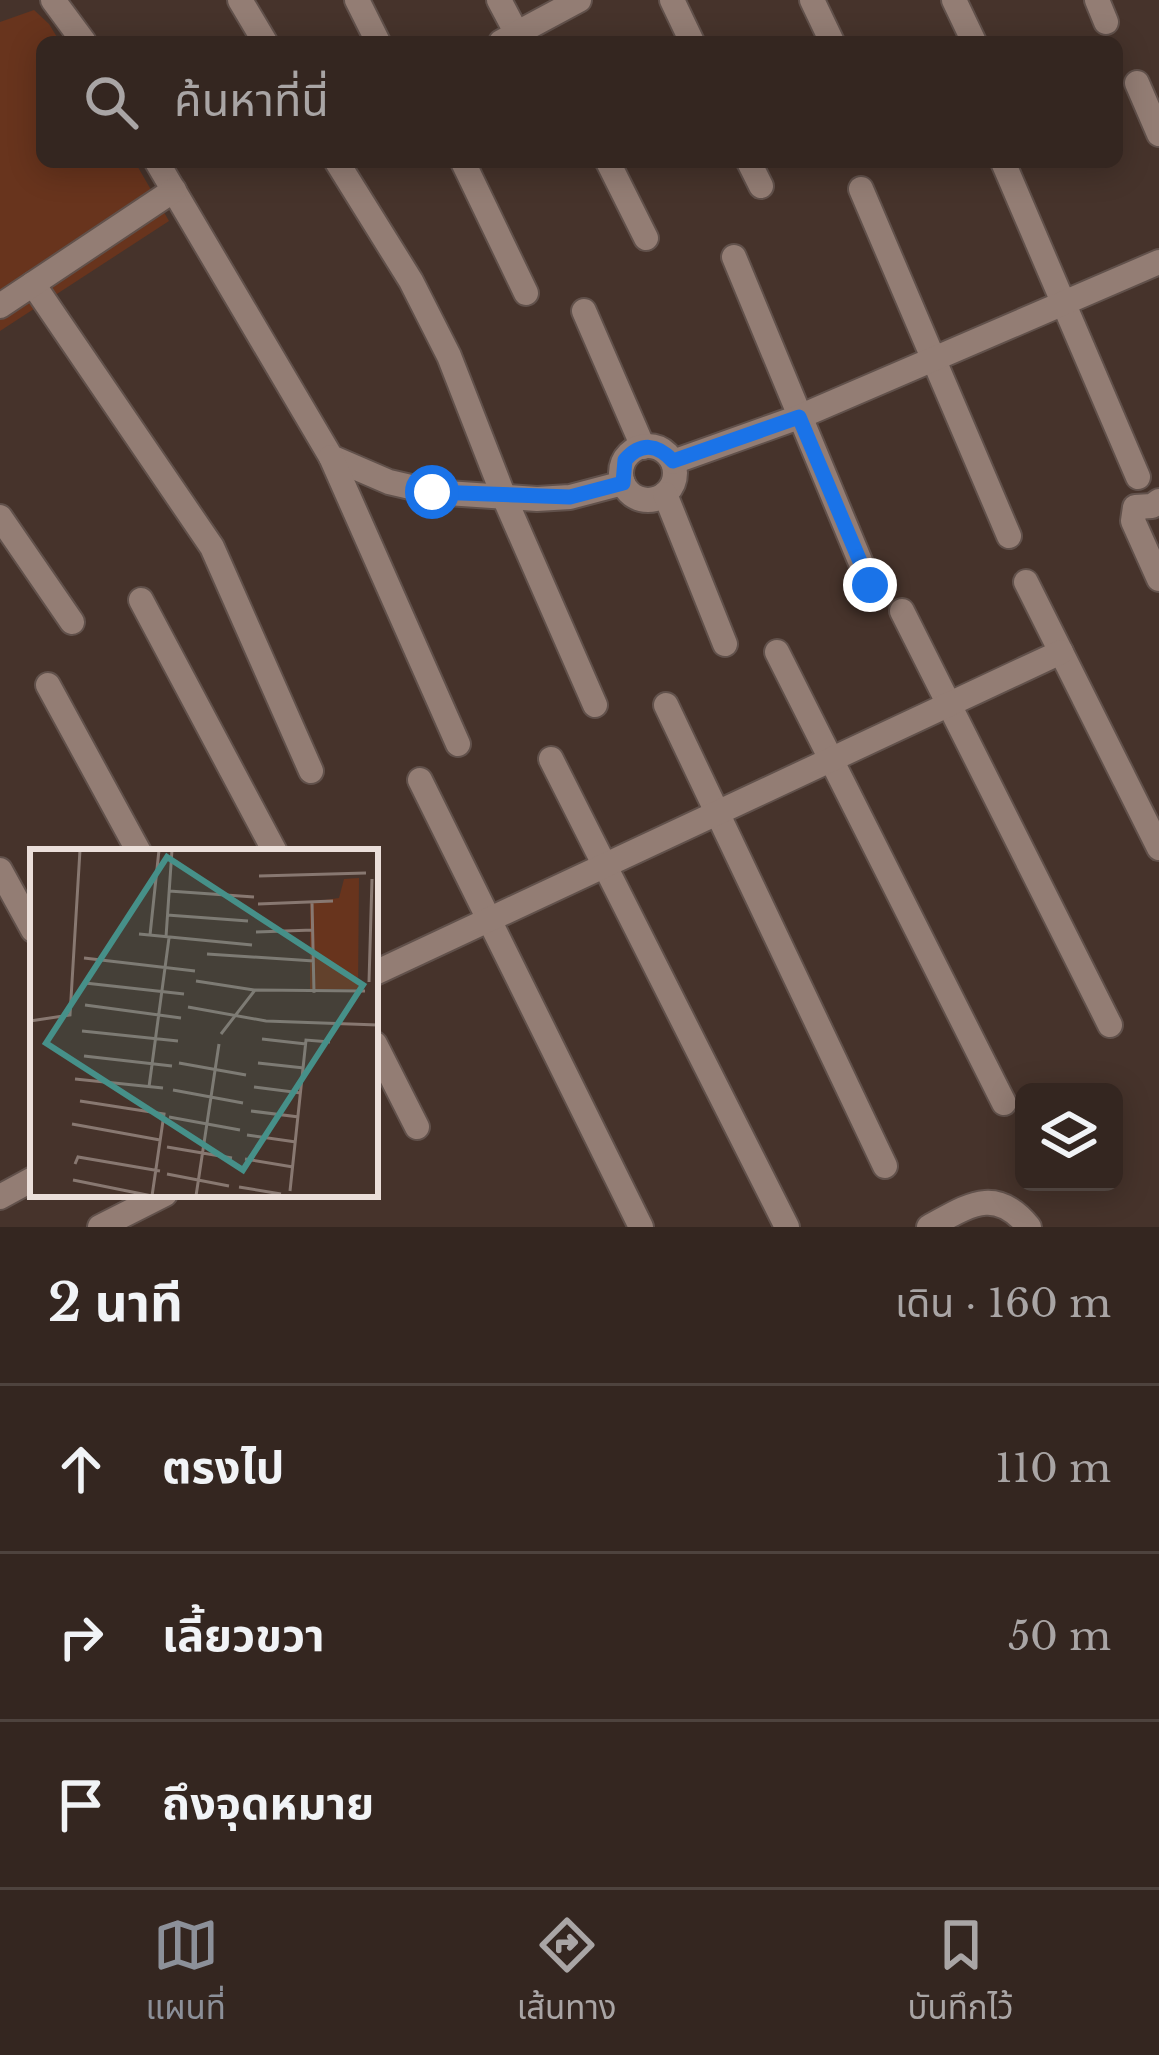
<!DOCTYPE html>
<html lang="th">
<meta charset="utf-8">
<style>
body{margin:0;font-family:"Libre Baskerville","Noto Sans Thai",serif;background:#3c2e29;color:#f1f3f6}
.controls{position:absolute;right:36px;bottom:36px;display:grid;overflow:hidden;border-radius:18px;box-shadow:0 6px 30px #0003}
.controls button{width:108px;height:108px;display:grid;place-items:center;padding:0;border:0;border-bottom:3px solid #4e433e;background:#342620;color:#f1f3f6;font:60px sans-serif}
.stop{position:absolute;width:36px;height:36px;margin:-27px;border:9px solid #1a73e8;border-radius:50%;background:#fff}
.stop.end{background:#1a73e8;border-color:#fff;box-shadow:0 3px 12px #0008}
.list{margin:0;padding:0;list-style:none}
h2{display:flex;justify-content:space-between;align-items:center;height:156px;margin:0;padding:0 48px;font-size:51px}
h2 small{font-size:39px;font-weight:400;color:#a9a5a5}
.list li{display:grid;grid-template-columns:78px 1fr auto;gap:36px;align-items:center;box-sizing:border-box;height:168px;padding:0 48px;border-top:3px solid #4e433e}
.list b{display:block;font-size:45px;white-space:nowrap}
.list em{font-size:39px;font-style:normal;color:#a9a5a5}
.icon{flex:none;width:66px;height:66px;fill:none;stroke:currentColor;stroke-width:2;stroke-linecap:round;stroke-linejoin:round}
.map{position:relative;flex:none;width:1159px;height:1227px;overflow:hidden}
.search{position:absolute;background:#342620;box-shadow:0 6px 30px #0003;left:36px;right:36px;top:36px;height:132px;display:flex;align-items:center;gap:30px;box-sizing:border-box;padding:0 42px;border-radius:18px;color:#a9a5a5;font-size:45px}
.sheet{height:660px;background:#342620}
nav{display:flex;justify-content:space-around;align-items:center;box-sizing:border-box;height:168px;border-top:3px solid #4e433e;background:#342620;font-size:33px;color:#a9a5a5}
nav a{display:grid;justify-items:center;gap:6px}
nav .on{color:#8c9099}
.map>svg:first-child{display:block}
.park{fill:#68341d}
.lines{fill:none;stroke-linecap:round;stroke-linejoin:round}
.minor-casing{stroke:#61514b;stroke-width:28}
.minor{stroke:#937d74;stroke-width:24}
.route{stroke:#1a73e8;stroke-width:15}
.inset-road{fill:none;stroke:#887871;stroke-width:3}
.view{fill:#469089;fill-opacity:0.15;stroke:#469089;stroke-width:6}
.inset-edge{fill:none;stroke:#ebdfda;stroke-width:6}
</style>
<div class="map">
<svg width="1159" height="1227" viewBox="0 0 1159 1227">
<rect width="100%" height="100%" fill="#46332b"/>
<path class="park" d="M 34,10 L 49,24 L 60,42 L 42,42 L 42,162 L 135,162 L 169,221 L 0,331 L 0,22 Z"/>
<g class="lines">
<defs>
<g id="minor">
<path d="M 53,0 L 84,42"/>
<path d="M 240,0 L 265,42"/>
<path d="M 357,0 L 378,42"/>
<path d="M 499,0 L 517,34"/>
<path d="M 672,0 L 692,42"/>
<path d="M 812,0 L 832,42"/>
<path d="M 954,0 L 974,42"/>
<path d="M 1097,0 L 1106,22"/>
<path d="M 501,42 L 579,0"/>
<path d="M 1137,83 L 1159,134"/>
<path d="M 157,162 L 331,457 L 389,482 L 432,492 L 537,499 L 570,497 L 623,483"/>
<path d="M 337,162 L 411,281 L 449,356 L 504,497 L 595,705"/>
<path d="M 463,162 L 526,293"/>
<path d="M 608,162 L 646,238"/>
<path d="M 749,162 L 761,186"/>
<path d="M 1003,162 L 1138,477"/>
<path d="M 861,189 L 1009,536"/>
<path d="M 734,257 L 870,585"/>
<path d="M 33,284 L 212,547 L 311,771"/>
<path d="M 0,306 L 174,190"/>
<path d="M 584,311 L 643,447"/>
<circle cx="648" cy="473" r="27"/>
<path d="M 331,457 L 458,744"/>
<path d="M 673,462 L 799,417 L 1159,262"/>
<path d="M 665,494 L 725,644"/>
<path d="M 1159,501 L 1152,506 L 1135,507 L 1133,521 L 1159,579"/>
<path d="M 0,517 L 72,622"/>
<path d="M 1026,582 L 1159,848"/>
<path d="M 141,600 L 275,852"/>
<path d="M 902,611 L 1110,1025"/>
<path d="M 777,652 L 1004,1103"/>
<path d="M 48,685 L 139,852"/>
<path d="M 666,705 L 885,1166"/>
<path d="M 551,759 L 787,1227"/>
<path d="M 420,780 L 641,1227"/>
<path d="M 0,870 L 33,930"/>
<path d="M 375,973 L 1061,652"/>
<path d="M 375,1044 L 417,1127"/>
<path d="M 0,1197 L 33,1179"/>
<path d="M 100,1227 L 165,1194"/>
<path d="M 929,1227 C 968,1206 995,1185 1029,1227"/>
</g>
</defs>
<use href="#minor" class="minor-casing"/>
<use href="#minor" class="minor"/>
</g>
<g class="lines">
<path class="route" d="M 432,492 L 570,497 L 623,483 L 625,460 C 641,442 657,444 673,461 L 799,417 L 870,585"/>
</g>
<g transform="translate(30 849)">
<rect width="348" height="348" fill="#46332b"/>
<path d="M 329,29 L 328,140 L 280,140 L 280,53 L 309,49 L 314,30 Z" fill="#68341d"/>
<path class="inset-road" d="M 229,27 L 336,24M 139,42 L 224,48M 282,53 L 284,144M 228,55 L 303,52M 137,66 L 218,72M 226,83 L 283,81M 109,85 L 222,96M 120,86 L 129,1M 136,88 L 142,1M 177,105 L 284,112M 54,109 L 165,122M 166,132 L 224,141M 339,133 L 342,30M 55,134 L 154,145M 55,156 L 151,169M 158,158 L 236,172 L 348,176M 0,172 L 40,166 L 50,1M 52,182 L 148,192M 191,185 L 225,141 L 335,142M 232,190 L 276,195M 54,207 L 142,217M 149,214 L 216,226M 228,214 L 274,219M 45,230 L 133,239M 119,238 L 139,89M 224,238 L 271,244M 143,241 L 213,254M 50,252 L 134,265 L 122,347M 221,262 L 269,268M 139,268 L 210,281M 42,275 L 130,291M 217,286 L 266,293M 137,298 L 202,309M 215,310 L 263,318M 45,315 L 48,308 L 130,322M 137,325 L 199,337M 43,331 L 122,347M 209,338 L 251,345M 260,342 L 276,191 L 300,193M 166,347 L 189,195"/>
<path class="view" d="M 137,8 L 333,136 L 213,321 L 16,194 Z"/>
<rect width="348" height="348" class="inset-edge"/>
</g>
</svg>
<div class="controls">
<button><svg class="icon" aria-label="layers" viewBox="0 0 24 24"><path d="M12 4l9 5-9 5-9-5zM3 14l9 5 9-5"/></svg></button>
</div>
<div class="stop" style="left:432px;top:492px"></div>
<div class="stop end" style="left:870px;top:585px"></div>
<div class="search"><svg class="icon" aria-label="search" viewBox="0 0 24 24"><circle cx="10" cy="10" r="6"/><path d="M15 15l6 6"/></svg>ค้นหาที่นี่</div>
</div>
<section class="sheet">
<h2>2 นาที<small>เดิน · 160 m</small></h2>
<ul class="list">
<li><svg class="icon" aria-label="ahead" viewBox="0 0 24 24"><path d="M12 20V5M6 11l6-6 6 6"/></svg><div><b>ตรงไป</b></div><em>110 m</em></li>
<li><svg class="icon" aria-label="right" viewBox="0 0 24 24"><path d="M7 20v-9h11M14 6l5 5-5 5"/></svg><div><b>เลี้ยวขวา</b></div><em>50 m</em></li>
<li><svg class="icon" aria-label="arrive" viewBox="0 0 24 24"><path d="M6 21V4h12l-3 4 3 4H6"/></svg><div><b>ถึงจุดหมาย</b></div></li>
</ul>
</section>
<nav>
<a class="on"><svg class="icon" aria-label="map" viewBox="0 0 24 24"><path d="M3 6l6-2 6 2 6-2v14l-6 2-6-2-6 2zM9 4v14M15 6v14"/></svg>แผนที่</a>
<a><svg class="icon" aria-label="directions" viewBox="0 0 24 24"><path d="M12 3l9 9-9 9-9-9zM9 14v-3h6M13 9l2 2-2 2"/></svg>เส้นทาง</a>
<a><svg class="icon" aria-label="saved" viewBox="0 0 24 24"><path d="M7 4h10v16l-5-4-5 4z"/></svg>บันทึกไว้</a>
</nav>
